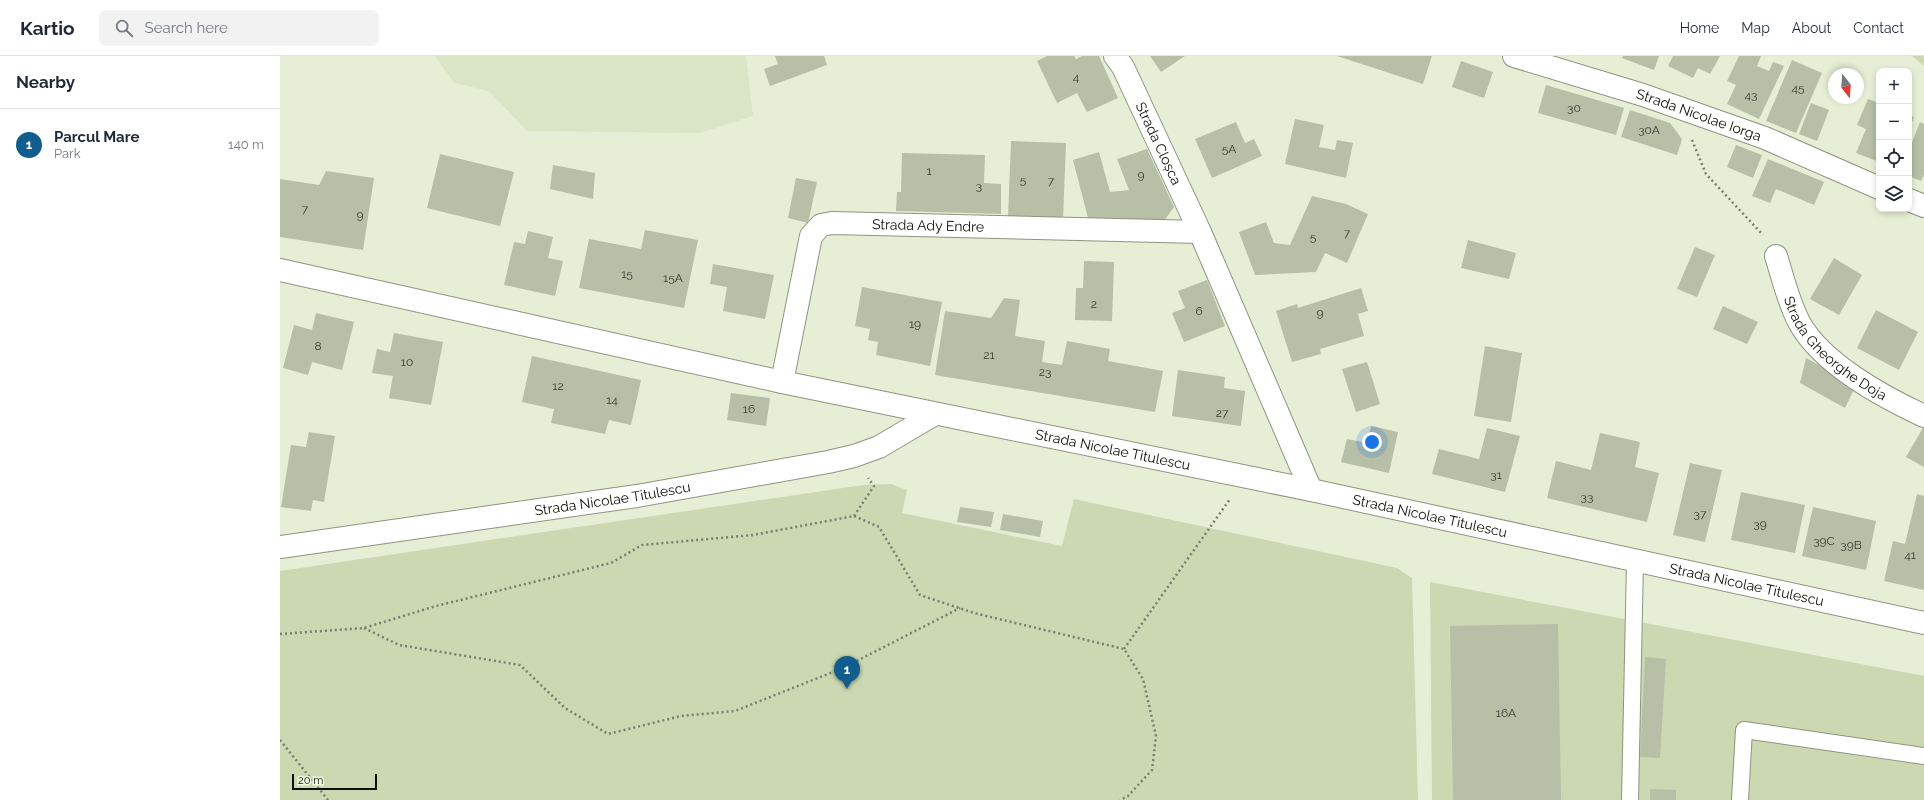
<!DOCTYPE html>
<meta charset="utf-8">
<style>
body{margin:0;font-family:Raleway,sans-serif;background:#f2f2f3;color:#1f2937}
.controls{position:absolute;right:12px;top:12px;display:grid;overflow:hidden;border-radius:8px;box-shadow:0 2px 6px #0003}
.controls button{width:36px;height:36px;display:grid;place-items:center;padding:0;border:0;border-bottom:1px solid #e0e1e3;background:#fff;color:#1f2937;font:20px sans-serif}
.compass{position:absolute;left:1548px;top:12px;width:36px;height:36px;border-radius:50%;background:#fff;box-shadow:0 2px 6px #0003;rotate:163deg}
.scale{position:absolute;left:12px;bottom:10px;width:85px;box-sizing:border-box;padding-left:4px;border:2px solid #0d0f07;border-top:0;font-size:11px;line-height:14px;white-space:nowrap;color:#0d0f07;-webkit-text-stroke:3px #f4fde3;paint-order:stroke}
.you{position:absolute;left:1092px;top:386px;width:14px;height:14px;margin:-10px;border:3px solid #fff;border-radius:50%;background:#1a73e8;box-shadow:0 0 0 6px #1a73e833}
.badge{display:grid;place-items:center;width:26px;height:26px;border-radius:50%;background:#125d90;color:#fff;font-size:13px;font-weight:700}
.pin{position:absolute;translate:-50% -33px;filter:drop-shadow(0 1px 2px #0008)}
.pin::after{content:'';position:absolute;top:21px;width:14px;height:12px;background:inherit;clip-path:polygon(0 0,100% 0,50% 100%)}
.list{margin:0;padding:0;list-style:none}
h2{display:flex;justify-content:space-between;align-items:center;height:52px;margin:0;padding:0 16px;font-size:17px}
h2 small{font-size:13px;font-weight:400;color:#747a83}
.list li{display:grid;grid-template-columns:26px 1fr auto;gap:12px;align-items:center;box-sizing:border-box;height:72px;padding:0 16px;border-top:1px solid #e0e1e3}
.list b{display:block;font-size:15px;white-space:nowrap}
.list p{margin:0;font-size:13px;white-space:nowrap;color:#747a83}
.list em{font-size:13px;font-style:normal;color:#747a83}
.icon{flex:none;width:22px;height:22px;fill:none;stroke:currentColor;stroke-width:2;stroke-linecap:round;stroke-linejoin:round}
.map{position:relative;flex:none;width:1644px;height:744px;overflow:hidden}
header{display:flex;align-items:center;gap:24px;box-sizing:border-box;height:56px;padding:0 20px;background:#fff;border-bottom:1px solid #e0e1e3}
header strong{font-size:19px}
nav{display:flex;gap:22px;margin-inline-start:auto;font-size:14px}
.search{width:280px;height:36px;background:#f2f2f3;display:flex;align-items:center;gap:10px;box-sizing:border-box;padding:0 14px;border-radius:8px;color:#747a83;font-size:15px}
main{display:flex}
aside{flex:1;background:#fff}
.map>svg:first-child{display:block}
.built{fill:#dae5c5}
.green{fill:#cbd8b2}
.building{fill:#b7bfa7}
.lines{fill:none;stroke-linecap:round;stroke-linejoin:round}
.lane-casing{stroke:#8d957e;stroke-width:18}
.street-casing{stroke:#8d957e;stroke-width:24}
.secondary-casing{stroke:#8d957e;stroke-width:24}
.path{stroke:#797e6e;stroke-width:2.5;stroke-dasharray:2 3;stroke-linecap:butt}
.lane{stroke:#fff;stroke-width:16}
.street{stroke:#fff;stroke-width:22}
.secondary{stroke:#fff;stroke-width:22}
.labels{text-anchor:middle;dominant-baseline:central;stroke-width:3;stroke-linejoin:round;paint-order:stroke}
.number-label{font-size:12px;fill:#383b2f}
.street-label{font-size:14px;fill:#0d0f07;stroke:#f4fde3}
</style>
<header>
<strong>Kartio</strong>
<div class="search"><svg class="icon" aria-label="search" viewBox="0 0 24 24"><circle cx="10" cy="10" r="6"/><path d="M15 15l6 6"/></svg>Search here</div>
<nav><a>Home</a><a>Map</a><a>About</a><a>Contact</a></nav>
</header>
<main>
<aside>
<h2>Nearby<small></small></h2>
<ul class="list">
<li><span class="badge">1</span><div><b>Parcul Mare</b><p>Park</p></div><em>140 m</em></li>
</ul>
</aside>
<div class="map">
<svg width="1644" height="744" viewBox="0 0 1644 744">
<rect width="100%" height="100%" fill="#e6efd6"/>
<path class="built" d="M 155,0 L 466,0 L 473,60 L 420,77 L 247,75 L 209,35 L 174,27 Z"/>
<g class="green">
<path d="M 1632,0 L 1644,0 L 1644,10 Z"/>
<path d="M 611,428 L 627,434 L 622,457 L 782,490 L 794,443 L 1117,512 L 1132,522 L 1138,744 L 0,744 L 0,515 L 583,429 Z"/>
<path d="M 1150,526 L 1644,620 L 1644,744 L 1152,744 Z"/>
</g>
<g class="building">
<path d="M 495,0 L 544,0 L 547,9 L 490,30 L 484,13 L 498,8 Z"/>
<path d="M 767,0 L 794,0 L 796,3 L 802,0 L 819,0 L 838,42 L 807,56 L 797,37 L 777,47 L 757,5 Z"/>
<path d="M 870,0 L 905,0 L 881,16 Z"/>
<path d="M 1057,0 L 1152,0 L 1143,28 Z"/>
<path d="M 1343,0 L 1379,0 L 1374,14 L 1342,2 Z"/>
<path d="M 1393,0 L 1440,0 L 1430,18 L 1418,12 L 1413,22 L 1388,10 Z"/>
<path d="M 1459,0 L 1481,0 L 1477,10 L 1489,15 L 1493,6 L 1504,10 L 1479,63 L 1447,48 L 1456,29 L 1447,25 Z"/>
<path d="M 1512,4 L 1542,17 L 1516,77 L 1486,65 Z"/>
<path d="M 1181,5 L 1213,16 L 1204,42 L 1172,31 Z"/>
<path d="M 1266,29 L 1344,52 L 1336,79 L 1258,57 Z"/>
<path d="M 1588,43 L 1599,47 L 1599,106 L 1576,97 L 1586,73 L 1577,69 Z"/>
<path d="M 1531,47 L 1549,54 L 1537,85 L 1519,78 Z"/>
<path d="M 1350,54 L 1390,67 L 1402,83 L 1397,99 L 1341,81 Z"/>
<path d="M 1629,59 L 1634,61 L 1629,74 Z"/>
<path d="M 1015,63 L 1044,69 L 1039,91 L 1055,94 L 1057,84 L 1073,87 L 1066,122 L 1005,108 Z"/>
<path d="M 956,66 L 965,87 L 974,83 L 982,100 L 932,122 L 915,83 Z"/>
<path d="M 1640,66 L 1644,68 L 1644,119 L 1641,125 L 1629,120 L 1629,94 Z"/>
<path d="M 731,85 L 786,87 L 783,164 L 728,162 Z"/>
<path d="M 1456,89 L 1482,99 L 1473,122 L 1447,111 Z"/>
<path d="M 867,93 L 894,151 L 884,165 L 808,162 L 793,104 L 819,96 L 830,136 L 849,134 L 837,103 Z"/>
<path d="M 622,97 L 705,99 L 704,127 L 721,128 L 721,158 L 616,155 L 617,136 L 621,136 Z"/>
<path d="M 160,98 L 234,116 L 220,170 L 147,152 Z"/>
<path d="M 1488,103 L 1544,126 L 1534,149 L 1496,133 L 1490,147 L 1472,140 Z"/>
<path d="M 273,109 L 315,117 L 313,143 L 270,133 Z"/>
<path d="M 46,115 L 94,122 L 83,194 L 0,181 L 0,123 L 39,129 Z"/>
<path d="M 516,122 L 537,126 L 528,167 L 508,162 Z"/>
<path d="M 1032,140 L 1066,148 L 1088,158 L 1067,207 L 1045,197 L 1036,216 L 975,219 L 959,176 L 986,166 L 994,187 L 1010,189 Z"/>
<path d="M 365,174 L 418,184 L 404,252 L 299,232 L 309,183 L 361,193 Z"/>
<path d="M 248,175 L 273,181 L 268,202 L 283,205 L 275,240 L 224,229 L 234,186 L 245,188 Z"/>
<path d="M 1188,184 L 1236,197 L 1229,223 L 1181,212 Z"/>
<path d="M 1415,191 L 1435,199 L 1417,241 L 1397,233 Z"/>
<path d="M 1554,202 L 1582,219 L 1559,259 L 1530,243 Z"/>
<path d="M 804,205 L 834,206 L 832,265 L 795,264 L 796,232 L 803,232 Z"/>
<path d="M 433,208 L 494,219 L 485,263 L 443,255 L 447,231 L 430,228 Z"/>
<path d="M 927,224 L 945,270 L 904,286 L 892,257 L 905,252 L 898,235 Z"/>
<path d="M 582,231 L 662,246 L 650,310 L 596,299 L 598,286 L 588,284 L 590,273 L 575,270 Z"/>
<path d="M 1081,232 L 1088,255 L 1078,258 L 1084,280 L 1040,293 L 1041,298 L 1012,306 L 996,255 L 1017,248 L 1018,252 Z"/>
<path d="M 724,242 L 740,244 L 735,280 L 765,285 L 762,306 L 782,309 L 787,285 L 830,293 L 828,305 L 883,315 L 875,356 L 655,319 L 665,255 L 711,262 Z"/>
<path d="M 1443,250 L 1478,266 L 1467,288 L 1433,273 Z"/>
<path d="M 1596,254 L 1638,276 L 1619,314 L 1577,292 Z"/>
<path d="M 36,257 L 74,266 L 62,314 L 32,306 L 28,319 L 3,312 L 14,269 L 32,274 Z"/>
<path d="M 114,277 L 163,286 L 151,349 L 109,342 L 113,320 L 92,317 L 97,293 L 110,296 Z"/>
<path d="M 1205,290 L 1242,297 L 1231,366 L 1194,360 Z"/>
<path d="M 252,300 L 361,324 L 351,369 L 329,364 L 325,378 L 271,367 L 274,353 L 242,346 Z"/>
<path d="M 1526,302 L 1576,329 L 1565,352 L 1520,327 Z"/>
<path d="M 1087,306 L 1100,348 L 1076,356 L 1062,313 Z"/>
<path d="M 898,314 L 945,321 L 944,332 L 965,335 L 961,370 L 892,360 Z"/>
<path d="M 451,337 L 490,342 L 486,370 L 447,364 Z"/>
<path d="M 1091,370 L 1118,376 L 1109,417 L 1061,406 L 1067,383 L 1087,387 Z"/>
<path d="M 1644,370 L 1644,411 L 1626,401 Z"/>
<path d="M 1207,372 L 1240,380 L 1225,436 L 1152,418 L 1159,393 L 1199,403 Z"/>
<path d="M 29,376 L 55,380 L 44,446 L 33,444 L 31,455 L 1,451 L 11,389 L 26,391 Z"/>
<path d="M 1320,377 L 1360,386 L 1355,411 L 1379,417 L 1367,466 L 1267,442 L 1276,405 L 1311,414 Z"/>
<path d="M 1410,407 L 1442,414 L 1425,486 L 1393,479 Z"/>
<path d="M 1461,436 L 1525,449 L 1515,497 L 1451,484 Z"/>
<path d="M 1637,438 L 1644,440 L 1644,534 L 1604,525 L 1613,485 L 1625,488 Z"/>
<path d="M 680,451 L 714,456 L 711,471 L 677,466 Z"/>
<path d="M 1533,451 L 1596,465 L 1586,514 L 1522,500 Z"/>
<path d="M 723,458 L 763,465 L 760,481 L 720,474 Z"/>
<path d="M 1278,568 L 1281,744 L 1173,744 L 1170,570 Z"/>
<path d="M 1365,601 L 1386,603 L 1380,702 L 1360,701 Z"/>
<path d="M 1370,733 L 1396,734 L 1396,744 L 1370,744 Z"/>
</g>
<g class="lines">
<defs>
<g id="lane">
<path d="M 1350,744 L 1355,506"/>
<path d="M 1460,744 L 1464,674 L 1644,700"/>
</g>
<g id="street">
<path id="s1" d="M 835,0 L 843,11 L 920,176 L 1031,434"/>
<path id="s2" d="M 1234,0 L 1363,39 L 1485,82 L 1599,132"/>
<path d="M 1629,144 L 1644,150"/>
<path id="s3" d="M 1496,200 C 1503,222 1508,245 1519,266 C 1541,307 1603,341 1644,360"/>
<path id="s4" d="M 502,326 L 531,180 L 541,169 L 552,167 L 920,176"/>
<path id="s5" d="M 0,491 L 357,440 L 548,406 L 574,400 L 599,391 L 655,358"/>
</g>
<g id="secondary">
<path id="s6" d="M 0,214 L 502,326 L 1031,434 L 1644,567"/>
</g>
</defs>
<use href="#lane" class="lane-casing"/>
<use href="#street" class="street-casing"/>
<use href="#secondary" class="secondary-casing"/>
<g class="path">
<path d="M 1412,84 L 1426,118 L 1483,179"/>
<path d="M 574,460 L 594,430 L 588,422"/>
<path d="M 84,572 L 119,589 L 240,609 L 285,652 L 328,678 L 401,660 L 455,655 L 563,612 L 680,552"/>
<path d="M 0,578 L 84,572 L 156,550 L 331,507 L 362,489 L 473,479 L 574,460 L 599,471 L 640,539 L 694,557 L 844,593 L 863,623 L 876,680 L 872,714 L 848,740 L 840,744"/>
<path d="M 844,593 L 950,443"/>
<path d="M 0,684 L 48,744"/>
</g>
<use href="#lane" class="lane"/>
<use href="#street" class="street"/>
<use href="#secondary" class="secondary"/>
</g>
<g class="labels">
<g class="number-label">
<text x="796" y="21">4</text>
<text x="1518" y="32">45</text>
<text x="1471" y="39">43</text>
<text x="1294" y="52">30</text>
<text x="1369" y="74">30A</text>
<text x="949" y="93">5A</text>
<text x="649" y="115">1</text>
<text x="861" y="119">9</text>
<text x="743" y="124">5</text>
<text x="771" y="125">7</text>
<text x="699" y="130">3</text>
<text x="25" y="153">7</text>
<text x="80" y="159">9</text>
<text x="1067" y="177">7</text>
<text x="1033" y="181">5</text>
<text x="347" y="218">15</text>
<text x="393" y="222">15A</text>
<text x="814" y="248">2</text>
<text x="919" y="255">6</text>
<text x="1040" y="257">9</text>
<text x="635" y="268">19</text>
<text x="38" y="290">8</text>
<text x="709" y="299">21</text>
<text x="127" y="306">10</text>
<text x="765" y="316">23</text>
<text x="278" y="330">12</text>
<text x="332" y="344">14</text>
<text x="469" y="353">16</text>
<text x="942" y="357">27</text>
<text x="1216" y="419">31</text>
<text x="1307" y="441">33</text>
<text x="1420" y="458">37</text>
<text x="1480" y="468">39</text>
<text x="1544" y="485">39C</text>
<text x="1571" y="489">39B</text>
<text x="1630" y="499">41</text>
<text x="1226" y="657">16A</text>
</g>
<g class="street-label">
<text stroke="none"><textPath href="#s2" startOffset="194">Strada Nicolae Iorga</textPath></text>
<text stroke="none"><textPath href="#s1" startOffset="98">Strada Cloșca</textPath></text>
<text stroke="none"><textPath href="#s4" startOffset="271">Strada Ady Endre</textPath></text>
<text stroke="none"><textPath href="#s3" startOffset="114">Strada Gheorghe Doja</textPath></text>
<text stroke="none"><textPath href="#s6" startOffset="852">Strada Nicolae Titulescu</textPath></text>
<text stroke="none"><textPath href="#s5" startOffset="336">Strada Nicolae Titulescu</textPath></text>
<text stroke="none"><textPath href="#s6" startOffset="1176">Strada Nicolae Titulescu</textPath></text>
<text stroke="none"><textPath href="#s6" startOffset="1500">Strada Nicolae Titulescu</textPath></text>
</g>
</g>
</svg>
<div class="controls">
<button>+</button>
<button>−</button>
<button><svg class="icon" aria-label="locate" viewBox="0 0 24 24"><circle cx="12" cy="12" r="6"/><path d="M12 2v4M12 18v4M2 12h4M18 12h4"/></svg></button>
<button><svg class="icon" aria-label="layers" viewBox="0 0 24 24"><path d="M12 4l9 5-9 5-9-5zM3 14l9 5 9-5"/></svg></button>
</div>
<svg class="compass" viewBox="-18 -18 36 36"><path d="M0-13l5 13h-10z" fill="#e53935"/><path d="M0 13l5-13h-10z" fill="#747a83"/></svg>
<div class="scale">20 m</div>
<div class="you"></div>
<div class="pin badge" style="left:567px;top:633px">1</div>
</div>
</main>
